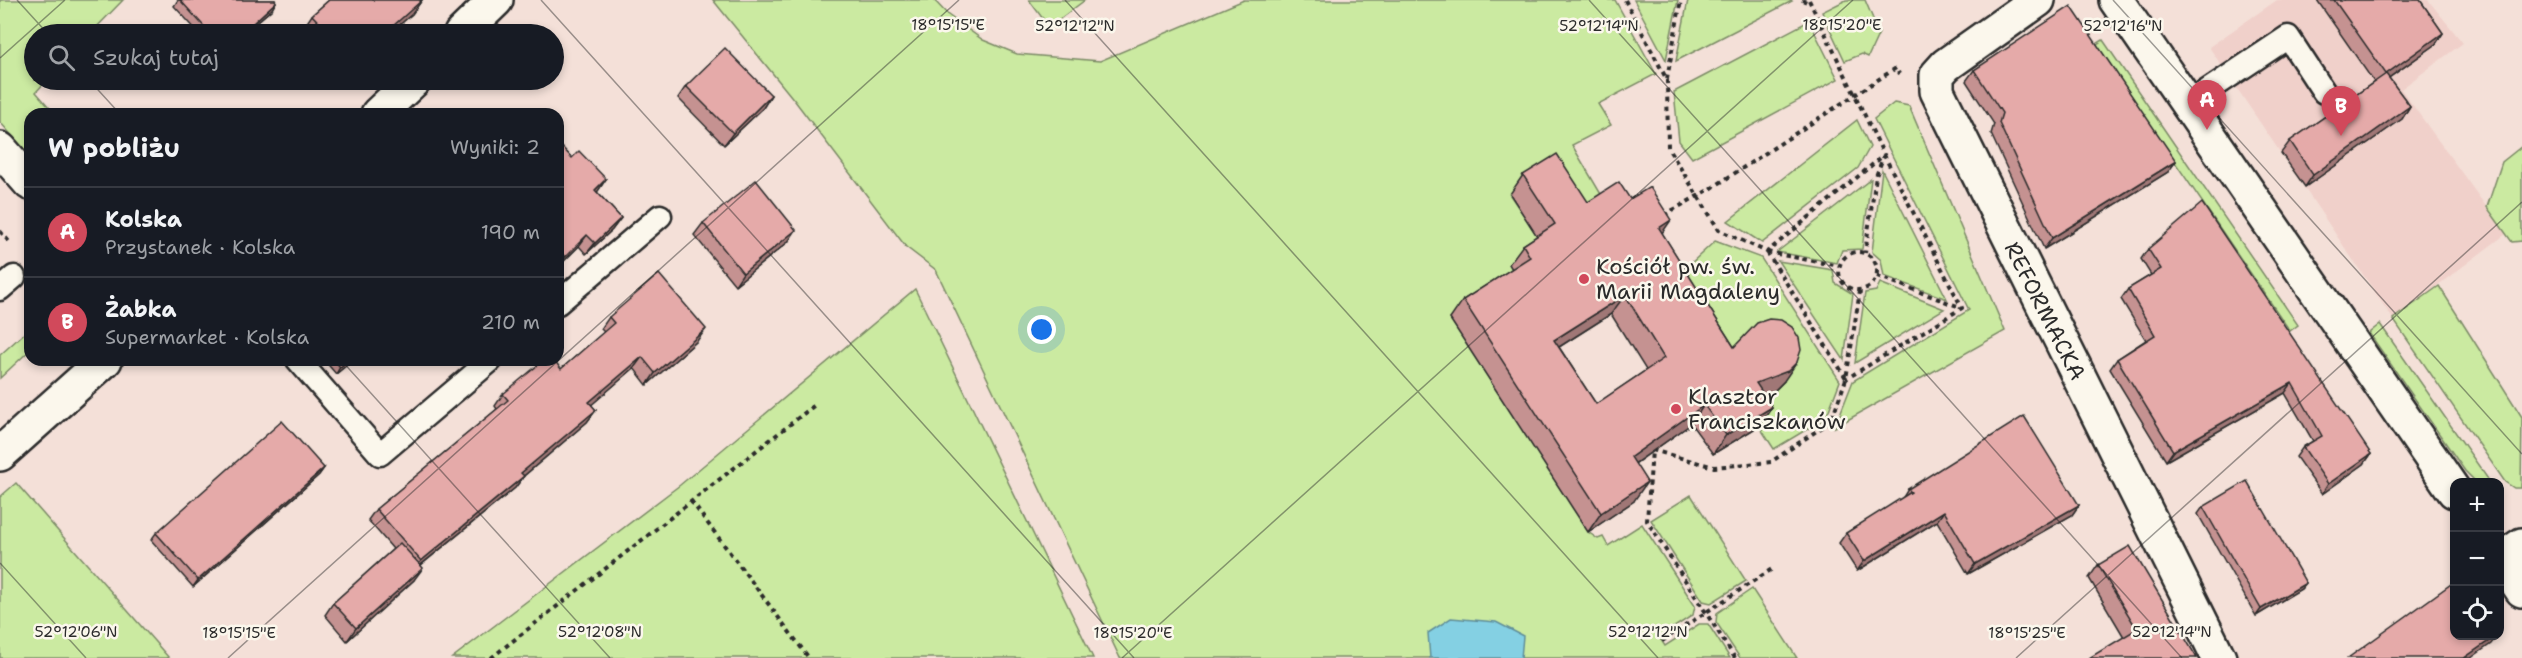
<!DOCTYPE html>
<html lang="pl">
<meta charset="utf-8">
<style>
body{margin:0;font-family:"Shantell Sans",sans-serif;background:#20242c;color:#f1f3f6}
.controls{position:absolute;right:18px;bottom:18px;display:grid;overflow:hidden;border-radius:12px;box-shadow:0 3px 9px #0003}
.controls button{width:54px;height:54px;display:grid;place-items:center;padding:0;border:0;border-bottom:2px solid #363941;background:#171b24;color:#f1f3f6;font:30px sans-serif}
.you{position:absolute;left:1042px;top:330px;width:21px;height:21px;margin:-15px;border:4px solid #fff;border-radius:50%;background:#1a73e8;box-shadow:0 0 0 9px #1a73e833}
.badge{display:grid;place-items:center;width:39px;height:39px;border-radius:50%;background:#d1495b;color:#fff;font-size:20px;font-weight:700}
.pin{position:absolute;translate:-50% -50px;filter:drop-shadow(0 2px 3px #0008)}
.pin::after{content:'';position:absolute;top:32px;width:21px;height:18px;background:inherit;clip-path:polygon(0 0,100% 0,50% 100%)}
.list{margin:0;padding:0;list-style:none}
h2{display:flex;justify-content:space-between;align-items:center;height:78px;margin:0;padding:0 24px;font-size:26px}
h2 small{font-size:20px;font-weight:400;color:#9ea1a6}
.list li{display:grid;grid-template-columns:39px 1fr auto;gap:18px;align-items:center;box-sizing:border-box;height:90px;padding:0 24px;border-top:2px solid #363941}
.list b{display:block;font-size:22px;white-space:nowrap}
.list p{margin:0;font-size:20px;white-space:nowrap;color:#9ea1a6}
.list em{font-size:20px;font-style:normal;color:#9ea1a6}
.icon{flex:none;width:33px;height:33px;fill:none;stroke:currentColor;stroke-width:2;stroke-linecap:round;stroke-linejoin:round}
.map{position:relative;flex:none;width:2522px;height:658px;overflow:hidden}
.search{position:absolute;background:#171b24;box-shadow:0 3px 9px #0003;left:24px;top:24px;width:540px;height:66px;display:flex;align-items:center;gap:15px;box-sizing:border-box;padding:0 21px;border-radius:33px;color:#9ea1a6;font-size:22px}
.panel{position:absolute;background:#171b24;box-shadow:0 3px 9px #0003;left:24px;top:108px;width:540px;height:258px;border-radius:18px}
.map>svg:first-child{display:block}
.built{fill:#f0d0ca}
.green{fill:#cbeaa1;stroke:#7b8a66;stroke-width:1.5}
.water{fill:#84d0e3;stroke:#608e99;stroke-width:1.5}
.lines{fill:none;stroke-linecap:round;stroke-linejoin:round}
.lane-casing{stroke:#2b2b2b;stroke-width:27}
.street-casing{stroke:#2b2b2b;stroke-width:38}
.secondary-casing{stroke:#2b2b2b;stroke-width:38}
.path{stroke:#2b2b2b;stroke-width:4;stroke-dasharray:4.5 4.5;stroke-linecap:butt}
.lane{stroke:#fbf7ec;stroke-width:22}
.street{stroke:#fbf7ec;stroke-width:33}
.secondary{stroke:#fbf7ec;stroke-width:33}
.wall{fill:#c59291;stroke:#2b2b2b;stroke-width:1.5;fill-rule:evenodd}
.shaded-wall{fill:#a07776;stroke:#2b2b2b;stroke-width:1.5}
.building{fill:#e5aaa9;stroke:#2b2b2b;stroke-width:1.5;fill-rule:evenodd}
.ticks{fill:none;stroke:#2b2b2b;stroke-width:1.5;stroke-opacity:0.45}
.poi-dot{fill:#d1495b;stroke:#fbf7ec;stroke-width:2}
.labels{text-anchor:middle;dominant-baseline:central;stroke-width:5;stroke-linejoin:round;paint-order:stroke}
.poi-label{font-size:22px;fill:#2b2b2b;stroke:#fbf7ec;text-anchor:start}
.street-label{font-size:22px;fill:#2b2b2b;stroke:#fbf7ec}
.ticks-label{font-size:15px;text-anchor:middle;fill:#2b2b2b;stroke:#fbf7ec;stroke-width:5;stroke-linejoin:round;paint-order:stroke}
</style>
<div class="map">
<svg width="2522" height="658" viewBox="0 0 2522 658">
<rect width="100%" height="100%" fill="#f4e0d8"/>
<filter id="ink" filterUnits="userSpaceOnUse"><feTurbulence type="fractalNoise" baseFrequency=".0167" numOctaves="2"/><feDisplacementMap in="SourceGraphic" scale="12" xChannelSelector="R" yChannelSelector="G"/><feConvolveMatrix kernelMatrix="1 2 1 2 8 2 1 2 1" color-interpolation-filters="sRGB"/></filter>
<g filter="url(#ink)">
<path class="built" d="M 2277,0 L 2428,0 L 2463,43 L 2401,89 L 2506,234 L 2393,319 L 2209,47 Z"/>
<g class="green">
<path d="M 0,0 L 123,0 L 90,34 L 34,34 L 34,80 L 47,80 L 36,92 L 55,114 L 30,114 L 30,156 L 0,122 Z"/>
<path d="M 713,0 L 934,0 L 948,15 L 983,40 L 1017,54 L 1100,61 L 1244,0 L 1615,0 L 1656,74 L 1598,104 L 1611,125 L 1572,145 L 1605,201 L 1575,221 L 1510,195 L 1542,243 L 1517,276 L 1450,319 L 1588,532 L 1598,539 L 1603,537 L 1608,546 L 1642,524 L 1695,606 L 1693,615 L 1659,637 L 1665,646 L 1699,624 L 1708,624 L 1730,658 L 1120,658 L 936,270 L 906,247 L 795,101 Z"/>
<path d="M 1029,0 L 1085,0 L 1049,27 Z"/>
<path d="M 1634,0 L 1678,0 L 1666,60 Z"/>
<path d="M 1688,0 L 1790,0 L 1792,1 L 1676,61 Z"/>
<path d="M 1846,0 L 1865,0 L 1879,33 L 1868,57 L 1862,54 L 1845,61 L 1822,12 Z"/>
<path d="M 1809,21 L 1838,79 L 1692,158 L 1679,141 L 1674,92 Z"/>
<path d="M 2103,40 L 2298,325 L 2290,331 L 2095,45 Z"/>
<path d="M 1894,103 L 1909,106 L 2005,331 L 1835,427 L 1853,381 L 1969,310 L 1874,119 Z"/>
<path d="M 1857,120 L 1870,147 L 1858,168 L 1762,243 L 1728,221 Z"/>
<path d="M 2522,146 L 2522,241 L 2512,242 L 2487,207 L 2502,162 Z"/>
<path d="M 1882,170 L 1947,299 L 1884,276 L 1881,260 L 1872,252 Z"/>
<path d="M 1871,179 L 1862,249 L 1842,250 L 1837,263 L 1777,252 Z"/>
<path d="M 1715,241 L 1761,258 L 1840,381 L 1826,418 L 1774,449 L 1737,392 L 1735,351 L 1675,278 Z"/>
<path d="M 1778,261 L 1833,270 L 1835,283 L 1853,294 L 1844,360 Z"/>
<path d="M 1880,283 L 1944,309 L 1855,363 L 1865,293 L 1876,291 Z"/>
<path d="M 2439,286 L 2522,417 L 2521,488 L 2514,488 L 2505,482 L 2393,319 Z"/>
<path d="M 915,289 L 1093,658 L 452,658 L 680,485 Z"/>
<path d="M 2380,324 L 2490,482 L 2476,482 L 2465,471 L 2369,333 Z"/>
<path d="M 30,328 L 30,350 L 0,378 L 0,355 Z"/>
<path d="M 16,483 L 169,658 L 0,658 L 0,497 Z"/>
<path d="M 1691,495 L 1746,581 L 1711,603 L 1703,601 L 1651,520 Z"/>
<path d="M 1752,589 L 1797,658 L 1740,658 L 1716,622 L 1717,613 Z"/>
</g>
<path class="water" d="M 1451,618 L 1496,622 L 1523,636 L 1521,658 L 1430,658 L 1428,633 Z"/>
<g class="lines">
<defs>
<g id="lane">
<path d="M 2189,103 L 2288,37 L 2324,92"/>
<path d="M 0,289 L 14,277"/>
<path d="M 558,303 L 660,216"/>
<path d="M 298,360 L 380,454 L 491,360"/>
</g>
<g id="street">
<path d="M 2038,0 L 1946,65 L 1937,75 L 1937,91 L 2219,658"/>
<path d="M 461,34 L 496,0"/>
<path d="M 378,114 L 414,80"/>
<path d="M 0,149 L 30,183"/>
<path d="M 0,454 L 105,360"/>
<path d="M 2501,559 L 2522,545"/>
</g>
<g id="secondary">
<path d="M 2116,0 L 2454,491"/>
<path d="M 2500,557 L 2522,590"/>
</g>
</defs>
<use href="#lane" class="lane-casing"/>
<use href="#street" class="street-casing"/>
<use href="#secondary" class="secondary-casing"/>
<g class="path">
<path d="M 1625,0 L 1667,80 L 1668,148 L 1719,230 L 1767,252 L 1884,155 L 1962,308 L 1846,379"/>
<path d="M 1802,0 L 1809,3"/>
<path d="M 1809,0 L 1884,155 L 1876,176 L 1865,253"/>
<path d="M 1667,79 L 1681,0"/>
<path d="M 1664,215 L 1712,188 L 1896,68 L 1899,74"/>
<path d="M 0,231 L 11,244"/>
<circle cx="1858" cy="271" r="19"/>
<path d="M 1767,252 L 1846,378"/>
<path d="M 1767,252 L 1839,266"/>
<path d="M 1877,276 L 1960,307"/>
<path d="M 691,501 L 809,658"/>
<path d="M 1662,641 L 1772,569"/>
<path d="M 491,658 L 816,404"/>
<path d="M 1735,658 L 1647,521 L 1652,450 L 1714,467 L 1771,462 L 1831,421 L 1846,379 L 1860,291"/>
</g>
<use href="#lane" class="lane"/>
<use href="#street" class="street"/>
<use href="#secondary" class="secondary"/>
</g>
<g class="wall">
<path d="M 178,0 L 275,0 L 276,2 L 272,9 L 243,34 L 200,34 L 174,6 Z"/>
<path d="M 329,0 L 422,0 L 412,14 L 389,34 L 310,34 L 304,27 L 312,15 Z"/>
<path d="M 2317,0 L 2420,0 L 2443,33 L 2435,45 L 2389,78 L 2410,106 L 2402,119 L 2305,187 L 2281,153 L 2290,141 L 2374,82 Z"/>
<path d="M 1974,70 L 2176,161 L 2168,172 L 2044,249 L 1991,134 L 1994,124 L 1966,81 Z"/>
<path d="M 686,86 L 771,95 L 763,108 L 724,145 L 678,98 Z"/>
<path d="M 558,143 L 572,158 L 606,179 L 597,192 L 621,218 L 612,230 L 586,254 L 579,246 L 558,267 Z"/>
<path d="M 1523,175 L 1588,202 L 1630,199 L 1662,233 L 1734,347 L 1784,381 L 1775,390 L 1764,394 L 1772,407 L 1759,426 L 1713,454 L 1691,424 L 1635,464 L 1634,501 L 1588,532 L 1450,319 L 1463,300 L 1512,269 L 1509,264 L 1523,245 L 1537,236 L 1510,194 ZM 1611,314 L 1646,370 L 1596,404 L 1559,347 Z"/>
<path d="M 703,223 L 788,242 L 735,285 L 694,235 Z"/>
<path d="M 2148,249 L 2371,454 L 2364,464 L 2322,494 L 2296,457 L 2303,447 L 2313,441 L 2285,393 L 2166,461 L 2110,369 L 2117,359 L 2146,340 L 2121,299 L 2128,289 L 2151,275 L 2141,259 Z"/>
<path d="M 609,317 L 697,341 L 647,385 L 634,368 L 591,405 L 596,410 L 587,422 L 524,476 L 515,488 L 420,566 L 414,580 L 347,641 L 325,615 L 333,603 L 393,549 L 368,520 L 376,509 L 497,409 L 495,406 L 503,394 L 561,369 L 604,332 L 601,329 Z"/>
<path d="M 324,360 L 353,360 L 336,374 Z"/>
<path d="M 324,468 L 319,475 L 193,587 L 151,540 L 156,533 Z"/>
<path d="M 1908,489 L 2079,505 L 2072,515 L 1968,574 L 1937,521 L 1857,571 L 1839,543 L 1846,533 L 1902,499 Z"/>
<path d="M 2203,507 L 2306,583 L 2301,589 L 2256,616 L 2198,514 Z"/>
<path d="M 2098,565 L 2197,658 L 2124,637 L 2089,578 Z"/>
</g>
<g class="shaded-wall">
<path d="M 419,0 L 422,0 L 412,14 L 389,34 L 384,34 Z"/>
<path d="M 276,2 L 272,9 L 243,34 L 241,34 Z"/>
<path d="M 2443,33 L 2435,45 L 2377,86 L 2386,74 Z"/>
<path d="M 771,95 L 763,108 L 724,145 L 733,133 Z"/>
<path d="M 2410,106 L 2402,119 L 2305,187 L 2313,175 Z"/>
<path d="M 2176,161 L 2168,172 L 2044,249 L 2052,238 Z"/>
<path d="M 606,179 L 598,191 L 587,202 L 595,190 Z"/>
<path d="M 621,218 L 612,230 L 586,254 L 595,243 Z"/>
<path d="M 1671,220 L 1658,239 L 1659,228 Z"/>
<path d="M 796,230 L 788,242 L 735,285 L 743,273 Z"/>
<path d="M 587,235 L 579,246 L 558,267 L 565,257 Z"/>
<path d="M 1625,295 L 1611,314 L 1540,359 L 1554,340 Z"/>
<path d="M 706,329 L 697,341 L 647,385 L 655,373 Z"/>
<path d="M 642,357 L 634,368 L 581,414 L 589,402 Z"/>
<path d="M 349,360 L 353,360 L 336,374 L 340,367 Z"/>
<path d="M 1797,362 L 1784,381 L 1775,390 L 1743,402 L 1756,383 Z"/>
<path d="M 2292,383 L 2285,393 L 2166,461 L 2173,451 Z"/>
<path d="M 1704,405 L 1691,424 L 1617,476 L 1631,457 Z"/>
<path d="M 1772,407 L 1759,426 L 1713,454 L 1726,435 Z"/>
<path d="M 596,410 L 587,422 L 513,485 L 521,473 Z"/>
<path d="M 2371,454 L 2364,464 L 2322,494 L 2328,484 Z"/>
<path d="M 324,468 L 319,475 L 193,587 L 198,580 Z"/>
<path d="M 524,476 L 515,488 L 412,572 L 421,561 Z"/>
<path d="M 1647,482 L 1634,501 L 1588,532 L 1601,513 Z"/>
<path d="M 2079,505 L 2072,515 L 1968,574 L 1975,564 Z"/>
<path d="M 1944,511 L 1937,521 L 1857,571 L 1864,561 Z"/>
<path d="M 423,568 L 414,580 L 347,641 L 356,628 Z"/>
<path d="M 2306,583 L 2301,589 L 2256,616 L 2261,609 Z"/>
<path d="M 2496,636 L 2497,636 L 2491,644 L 2471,658 L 2464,658 Z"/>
</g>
<g class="building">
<path d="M 180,0 L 275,0 L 276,2 L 241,34 L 211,34 Z"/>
<path d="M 329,0 L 420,0 L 421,1 L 384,34 L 330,34 L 312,15 Z"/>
<path d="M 2334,0 L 2420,0 L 2443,33 L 2386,74 Z"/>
<path d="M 2071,6 L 2176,161 L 2052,238 L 1999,123 L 2002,113 L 1974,70 Z"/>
<path d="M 725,48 L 771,95 L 733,133 L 686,86 Z"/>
<path d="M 2386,74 L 2410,106 L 2313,175 L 2290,141 Z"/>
<path d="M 558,143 L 572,158 L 579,151 L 606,179 L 595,190 L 621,218 L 595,243 L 587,235 L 565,257 L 558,249 Z"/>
<path d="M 1557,154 L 1588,202 L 1619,182 L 1630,199 L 1650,187 L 1671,220 L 1659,228 L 1734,347 L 1757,323 L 1769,319 L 1781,320 L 1792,327 L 1799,338 L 1801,350 L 1797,362 L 1788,371 L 1756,383 L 1772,407 L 1726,435 L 1704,405 L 1631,457 L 1647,482 L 1601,513 L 1463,300 L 1530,257 L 1523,245 L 1555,224 L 1523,175 ZM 1625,295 L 1664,358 L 1596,404 L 1554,340 Z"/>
<path d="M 756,180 L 796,230 L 743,273 L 703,223 Z"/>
<path d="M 2202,203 L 2371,454 L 2328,484 L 2303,447 L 2322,436 L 2292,383 L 2173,451 L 2117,359 L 2155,335 L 2128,289 L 2161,269 L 2148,249 Z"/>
<path d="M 659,274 L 706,329 L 655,373 L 642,357 L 589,402 L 596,410 L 521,473 L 524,476 L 421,561 L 376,509 L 508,400 L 503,394 L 544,360 L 554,360 L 561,369 L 614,323 L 609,317 Z"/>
<path d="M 334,360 L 349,360 L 340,367 Z"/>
<path d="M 2024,416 L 2079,505 L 1975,564 L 1944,511 L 1864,561 L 1846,533 L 1911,492 L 1908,489 Z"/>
<path d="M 282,421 L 324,468 L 198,580 L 156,533 Z"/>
<path d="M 2247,481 L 2306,583 L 2261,609 L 2203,507 Z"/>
<path d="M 400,543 L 423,568 L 356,628 L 333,603 Z"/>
<path d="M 2130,546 L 2197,658 L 2089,658 L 2137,629 L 2098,565 Z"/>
<path d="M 2454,582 L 2454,636 L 2496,636 L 2464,658 L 2348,658 Z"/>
</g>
</g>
<path class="ticks" d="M 17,0 L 48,34M 541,0 L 1134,658M 1065,0 L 1658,658M 1589,0 L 2182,658M 2113,0 L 2522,454M 0,58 L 65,0M 89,80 L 120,114M 341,360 L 610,658M 0,563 L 86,658M 228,658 L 959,0M 1122,658 L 1853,0M 2016,658 L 2522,202"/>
<g class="poi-dot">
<circle cx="1584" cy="279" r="6"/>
<circle cx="1676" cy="409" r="6"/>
</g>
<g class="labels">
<g class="poi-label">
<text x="1596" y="266">Kościół pw. św.<tspan x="1596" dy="25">Marii Magdaleny</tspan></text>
<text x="1688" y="396">Klasztor<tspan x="1688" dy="25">Franciszkanów</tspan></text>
</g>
<g class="street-label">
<text transform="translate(2045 311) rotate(63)">REFORMACKA</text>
</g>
</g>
<g class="ticks-label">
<text x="948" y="30">18°15'15"E</text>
<text x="1842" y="30">18°15'20"E</text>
<text x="1075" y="31">52°12'12"N</text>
<text x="1599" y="31">52°12'14"N</text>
<text x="2123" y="31">52°12'16"N</text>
<text x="76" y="637">52°12'06"N</text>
<text x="600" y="637">52°12'08"N</text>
<text x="1648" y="637">52°12'12"N</text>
<text x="2172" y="637">52°12'14"N</text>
<text x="239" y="638">18°15'15"E</text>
<text x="1133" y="638">18°15'20"E</text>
<text x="2027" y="638">18°15'25"E</text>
</g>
</svg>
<div class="controls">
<button>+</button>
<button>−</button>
<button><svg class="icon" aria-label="locate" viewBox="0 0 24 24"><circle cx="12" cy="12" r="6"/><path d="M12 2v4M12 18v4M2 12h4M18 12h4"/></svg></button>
</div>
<div class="you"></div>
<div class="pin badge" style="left:2207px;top:130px">A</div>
<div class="pin badge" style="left:2341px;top:136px">B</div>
<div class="search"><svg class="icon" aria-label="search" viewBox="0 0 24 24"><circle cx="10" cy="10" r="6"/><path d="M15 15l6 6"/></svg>Szukaj tutaj</div>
<section class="panel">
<h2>W pobliżu<small>Wyniki: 2</small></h2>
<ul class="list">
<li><span class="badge">A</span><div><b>Kolska</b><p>Przystanek · Kolska</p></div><em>190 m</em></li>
<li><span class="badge">B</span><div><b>Żabka</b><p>Supermarket · Kolska</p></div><em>210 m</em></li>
</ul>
</section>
</div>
